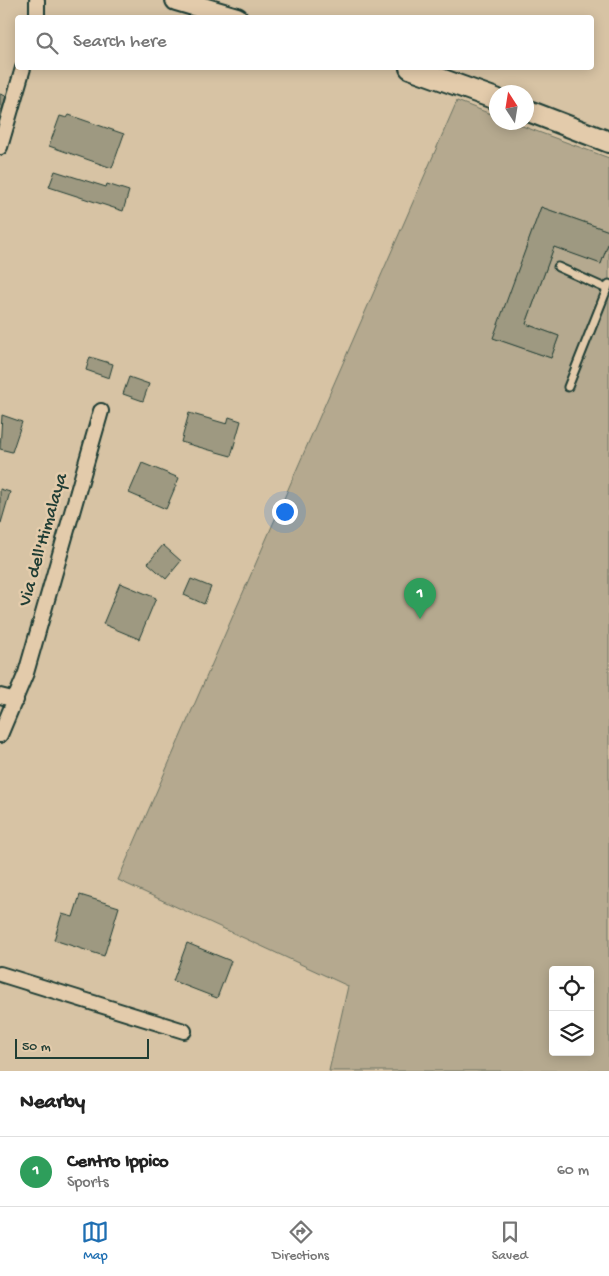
<!DOCTYPE html>
<style>
body{margin:0;font-family:"Gochi Hand",sans-serif;background:#f6f6f6;color:#222}
.controls{position:absolute;right:15px;bottom:15px;display:grid;overflow:hidden;border-radius:5px;box-shadow:0 2px 12px #0003}
.controls button{width:45px;height:45px;display:grid;place-items:center;padding:0;border:0;border-bottom:1px solid #e0e0e0;background:#fff;color:#222;font:25px sans-serif}
.compass{position:absolute;left:489px;top:85px;width:45px;height:45px;border-radius:50%;background:#fff;box-shadow:0 2px 12px #0003;rotate:348deg}
.scale{position:absolute;left:15px;bottom:12px;width:134px;box-sizing:border-box;padding-left:5px;border:2px solid #1f3d34;border-top:0;font-size:14px;line-height:18px;white-space:nowrap;color:#1f3d34;-webkit-text-stroke:4px #e3cbab;paint-order:stroke}
.you{position:absolute;left:284px;top:511px;width:18px;height:18px;margin:-12px;border:4px solid #fff;border-radius:50%;background:#1a73e8;box-shadow:0 0 0 8px #1a73e833}
.badge{display:grid;place-items:center;width:32px;height:32px;border-radius:50%;background:#1f6fb2;color:#fff;font-size:16px;font-weight:700}
.pin{position:absolute;translate:-50% -41px;filter:drop-shadow(0 1px 2px #0008)}
.pin::after{content:'';position:absolute;top:26px;width:18px;height:15px;background:inherit;clip-path:polygon(0 0,100% 0,50% 100%)}
.list{margin:0;padding:0;list-style:none}
h2{display:flex;justify-content:space-between;align-items:center;height:65px;margin:0;padding:0 20px;font-size:21px}
h2 small{font-size:16px;font-weight:400;color:#767676}
.list li{display:grid;grid-template-columns:32px 1fr auto;gap:15px;align-items:center;box-sizing:border-box;height:70px;padding:0 20px;border-top:1px solid #e0e0e0}
.list b{display:block;font-size:19px;white-space:nowrap}
.list p{margin:0;font-size:16px;white-space:nowrap;color:#767676}
.list em{font-size:16px;font-style:normal;color:#767676}
.icon{flex:none;width:28px;height:28px;fill:none;stroke:currentColor;stroke-width:2;stroke-linecap:round;stroke-linejoin:round}
.map{position:relative;flex:none;width:609px;height:1071px;overflow:hidden}
.search{position:absolute;background:#fff;box-shadow:0 2px 12px #0003;left:15px;right:15px;top:15px;height:55px;display:flex;align-items:center;gap:12px;box-sizing:border-box;padding:0 18px;border-radius:5px;color:#767676;font-size:19px}
.sheet{height:135px;background:#fff}
nav{display:flex;justify-content:space-around;align-items:center;box-sizing:border-box;height:70px;border-top:1px solid #e0e0e0;background:#fff;font-size:14px;color:#767676}
nav a{display:grid;justify-items:center;gap:2px}
nav .on{color:#1f6fb2}
.map>svg:first-child{display:block}
.green{fill:#b5a98f;stroke:#6a7362;fill-rule:evenodd}
.building{fill:#9e9981;stroke:#1f3d34}
.lines{fill:none;stroke-linecap:round;stroke-linejoin:round}
.service-casing{stroke:#1f3d34;stroke-width:11}
.minor-casing{stroke:#1f3d34;stroke-width:18}
.secondary-casing{stroke:#1f3d34;stroke-width:24}
.service{stroke:#e3cbab;stroke-width:7}
.minor{stroke:#e3cbab;stroke-width:14}
.secondary{stroke:#e3cbab;stroke-width:20}
.labels{text-anchor:middle;dominant-baseline:central;stroke-width:5;stroke-linejoin:round;paint-order:stroke}
.street-label{font-size:19px;fill:#1f3d34;stroke:#e3cbab}
</style>
<div class="map">
<svg width="609" height="1071" viewBox="0 0 609 1071">
<rect width="100%" height="100%" fill="#d7c3a4"/>
<filter id="ink" filterUnits="userSpaceOnUse"><feTurbulence type="fractalNoise" baseFrequency=".02" numOctaves="2"/><feDisplacementMap in="SourceGraphic" scale="10" xChannelSelector="R" yChannelSelector="G"/><feConvolveMatrix kernelMatrix="1 2 1 2 8 2 1 2 1" color-interpolation-filters="sRGB"/></filter>
<g filter="url(#ink)">
<path class="green" d="M 457,101 L 496,116 L 496,122 L 514,123 L 609,158 L 609,231 L 541,207 L 494,338 L 551,358 L 559,336 L 526,324 L 554,247 L 601,263 L 609,241 L 609,1071 L 329,1071 L 348,986 L 118,880 ZM 553,970 L 590,970 L 590,1052 L 553,1052 Z"/>
<g class="building">
<path d="M 0,94 L 6,96 L 2,110 L 0,110 Z"/>
<path d="M 69,115 L 124,134 L 112,168 L 49,146 L 60,116 L 67,118 Z"/>
<path d="M 55,171 L 106,187 L 107,184 L 129,191 L 123,211 L 49,187 Z"/>
<path d="M 541,207 L 609,231 L 609,241 L 601,264 L 554,247 L 526,324 L 559,336 L 551,358 L 493,338 Z"/>
<path d="M 90,357 L 113,364 L 109,378 L 86,370 Z"/>
<path d="M 129,377 L 149,384 L 143,401 L 123,394 Z"/>
<path d="M 189,413 L 227,424 L 229,417 L 241,421 L 231,456 L 181,442 Z"/>
<path d="M 2,415 L 22,422 L 12,452 L 0,449 Z"/>
<path d="M 142,463 L 179,478 L 166,509 L 129,493 Z"/>
<path d="M 0,489 L 10,492 L 1,523 L 0,523 Z"/>
<path d="M 163,545 L 181,561 L 166,579 L 148,563 Z"/>
<path d="M 191,579 L 211,587 L 204,604 L 184,595 Z"/>
<path d="M 120,583 L 156,598 L 139,639 L 103,624 Z"/>
<path d="M 80,895 L 119,907 L 104,956 L 54,940 L 62,914 L 73,917 Z"/>
<path d="M 187,943 L 231,961 L 217,998 L 173,981 Z"/>
</g>
<g class="lines">
<defs>
<g id="service">
<path d="M 558,267 L 607,289"/>
<path d="M 568,387 L 609,284"/>
</g>
<g id="minor">
<path d="M 37,0 L 37,18"/>
<path d="M 0,147 L 23,68"/>
<path d="M 0,696 L 16,700"/>
<path d="M 0,735 L 26,673 L 101,411"/>
<path d="M 0,974 L 184,1031"/>
</g>
<g id="secondary">
<path d="M 176,0 L 237,18"/>
<path d="M 410,68 L 496,99"/>
<path d="M 526,110 L 609,142"/>
</g>
</defs>
<use href="#service" class="service-casing"/>
<use href="#minor" class="minor-casing"/>
<use href="#secondary" class="secondary-casing"/>
<use href="#service" class="service"/>
<use href="#minor" class="minor"/>
<use href="#secondary" class="secondary"/>
</g>
</g>
<g class="labels">
<g class="street-label">
<text transform="translate(44 540) rotate(-74)">Via dell'Himalaya</text>
</g>
</g>
</svg>
<div class="controls">
<button><svg class="icon" aria-label="locate" viewBox="0 0 24 24"><circle cx="12" cy="12" r="6"/><path d="M12 2v4M12 18v4M2 12h4M18 12h4"/></svg></button>
<button><svg class="icon" aria-label="layers" viewBox="0 0 24 24"><path d="M12 4l9 5-9 5-9-5zM3 14l9 5 9-5"/></svg></button>
</div>
<svg class="compass" viewBox="-18 -18 36 36"><path d="M0-13l5 13h-10z" fill="#e53935"/><path d="M0 13l5-13h-10z" fill="#767676"/></svg>
<div class="scale">50 m</div>
<div class="you"></div>
<div class="pin badge" style="left:420px;top:619px;background:#2e9e5b">1</div>
<div class="search"><svg class="icon" aria-label="search" viewBox="0 0 24 24"><circle cx="10" cy="10" r="6"/><path d="M15 15l6 6"/></svg>Search here</div>
</div>
<section class="sheet">
<h2>Nearby<small></small></h2>
<ul class="list">
<li><span class="badge" style="background:#2e9e5b">1</span><div><b>Centro Ippico</b><p>Sports</p></div><em>60 m</em></li>
</ul>
</section>
<nav>
<a class="on"><svg class="icon" aria-label="map" viewBox="0 0 24 24"><path d="M3 6l6-2 6 2 6-2v14l-6 2-6-2-6 2zM9 4v14M15 6v14"/></svg>Map</a>
<a><svg class="icon" aria-label="directions" viewBox="0 0 24 24"><path d="M12 3l9 9-9 9-9-9zM9 14v-3h6M13 9l2 2-2 2"/></svg>Directions</a>
<a><svg class="icon" aria-label="saved" viewBox="0 0 24 24"><path d="M7 4h10v16l-5-4-5 4z"/></svg>Saved</a>
</nav>
